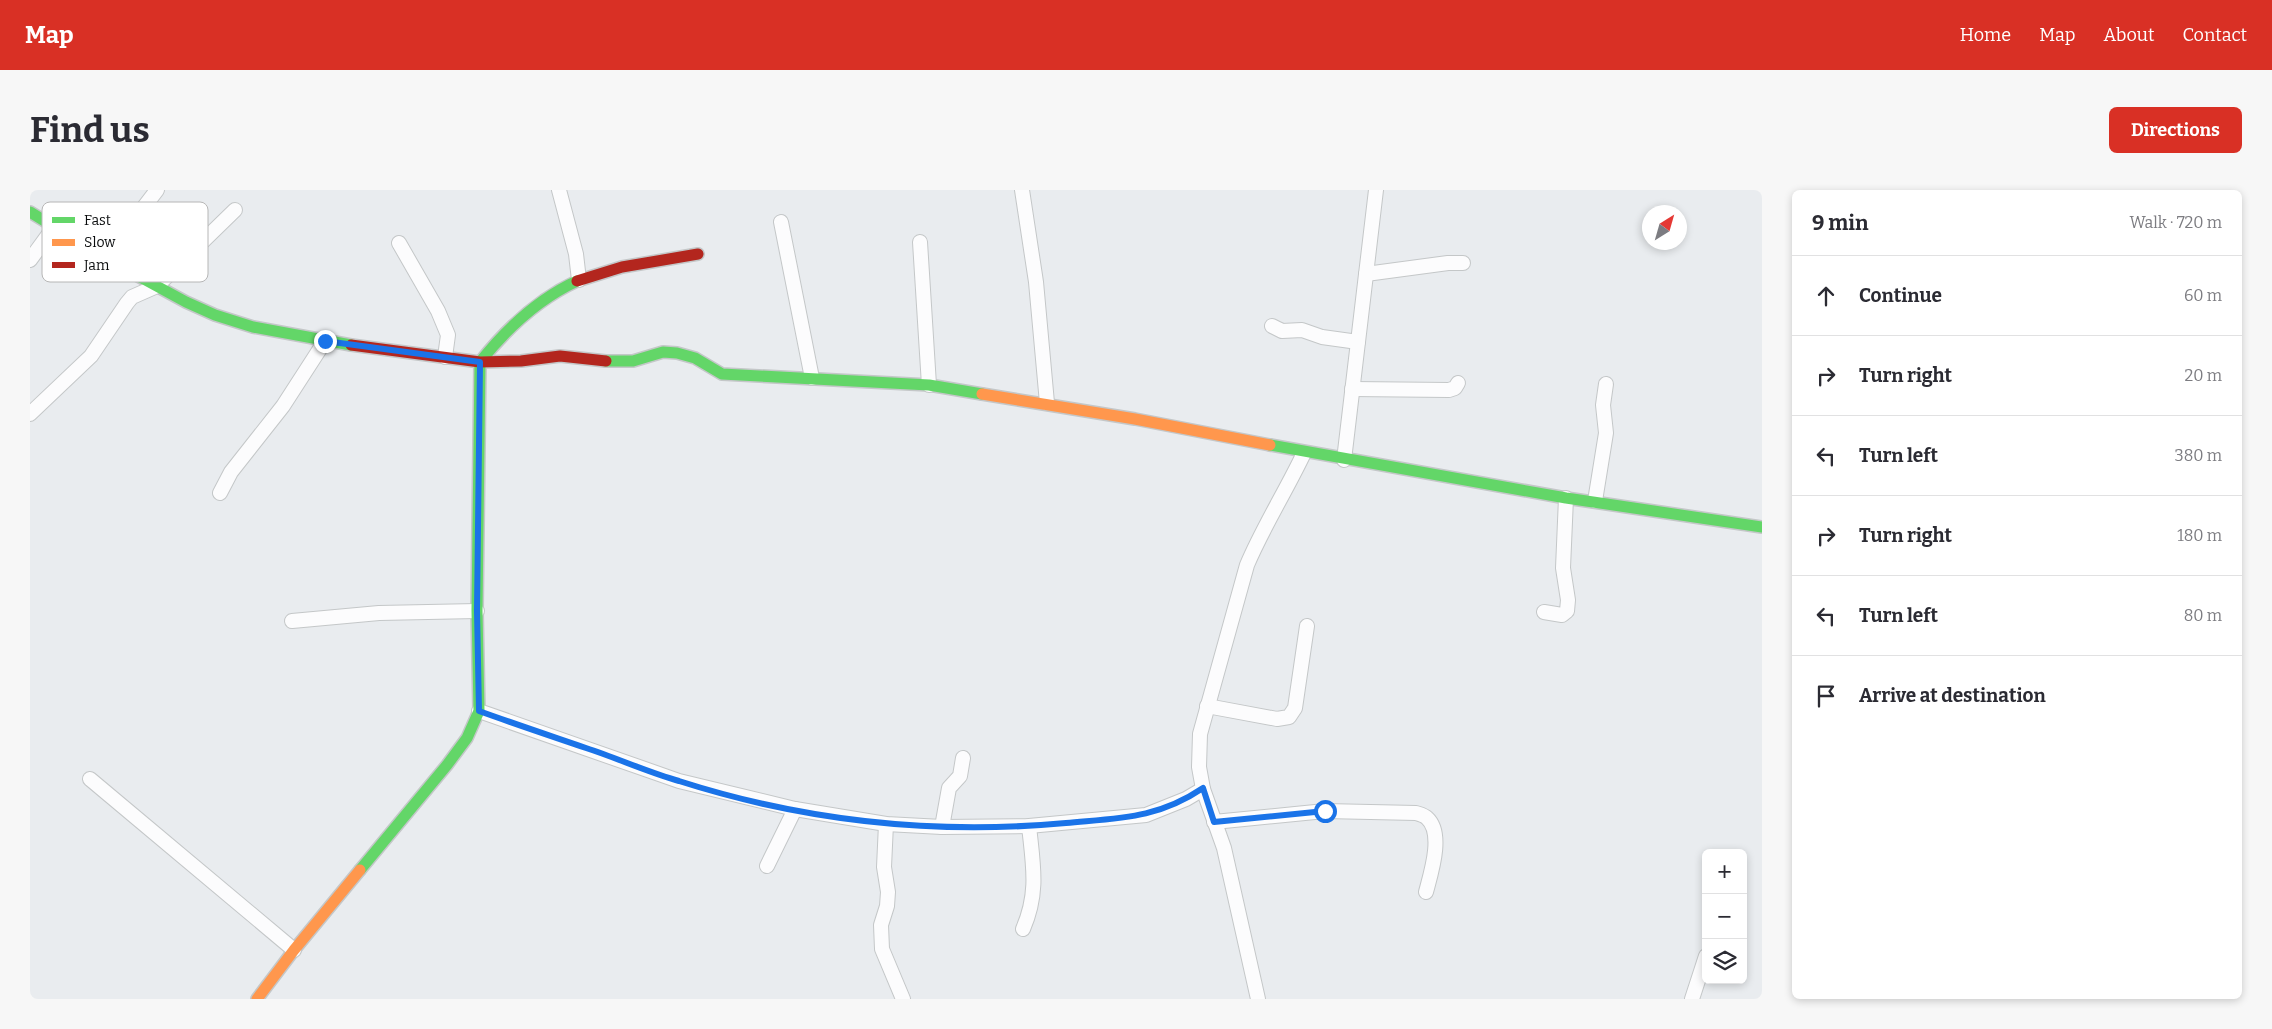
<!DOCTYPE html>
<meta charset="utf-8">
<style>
body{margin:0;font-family:Bitter,serif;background:#f7f7f7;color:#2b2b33}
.controls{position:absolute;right:15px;bottom:15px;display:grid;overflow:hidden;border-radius:8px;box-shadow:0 2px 8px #0003}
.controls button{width:45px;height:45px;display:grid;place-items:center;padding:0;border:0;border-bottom:1px solid #e1e1e2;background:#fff;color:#2b2b33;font:25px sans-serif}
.compass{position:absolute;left:1612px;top:15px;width:45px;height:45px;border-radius:50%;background:#fff;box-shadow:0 2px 8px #0003;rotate:37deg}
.stop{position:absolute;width:15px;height:15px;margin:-11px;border:4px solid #1a73e8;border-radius:50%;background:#fff}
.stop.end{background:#1a73e8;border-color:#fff;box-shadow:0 1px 5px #0008}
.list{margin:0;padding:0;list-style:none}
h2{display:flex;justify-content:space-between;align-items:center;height:65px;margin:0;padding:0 20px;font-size:21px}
h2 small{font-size:16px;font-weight:400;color:#7c7c81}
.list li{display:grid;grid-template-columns:32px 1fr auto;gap:15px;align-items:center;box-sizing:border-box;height:80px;padding:0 20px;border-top:1px solid #e1e1e2}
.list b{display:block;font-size:19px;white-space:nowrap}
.list em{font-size:16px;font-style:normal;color:#7c7c81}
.icon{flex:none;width:28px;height:28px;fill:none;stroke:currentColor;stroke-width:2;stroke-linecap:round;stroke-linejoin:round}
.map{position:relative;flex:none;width:1732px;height:809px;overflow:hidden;border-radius:8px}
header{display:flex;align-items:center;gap:30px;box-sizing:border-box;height:70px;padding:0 25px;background:#d93025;color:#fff}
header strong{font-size:24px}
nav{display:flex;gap:28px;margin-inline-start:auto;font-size:18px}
.intro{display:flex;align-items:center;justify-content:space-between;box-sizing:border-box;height:120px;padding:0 30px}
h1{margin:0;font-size:35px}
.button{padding:12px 22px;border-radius:8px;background:#d93025;color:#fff;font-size:18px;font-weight:700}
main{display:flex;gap:30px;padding:0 30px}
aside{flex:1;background:#fff;border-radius:8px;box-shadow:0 2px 8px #0003}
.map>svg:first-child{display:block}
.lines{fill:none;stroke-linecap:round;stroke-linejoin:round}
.street-casing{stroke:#c4c7c8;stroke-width:16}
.fast-casing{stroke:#c4c7c8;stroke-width:14}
.slow-casing{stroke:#c4c7c8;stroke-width:14}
.jam-casing{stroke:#c4c7c8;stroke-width:14}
.street{stroke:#fcfcfd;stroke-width:14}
.fast{stroke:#63d668;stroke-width:11}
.slow{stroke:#ff974d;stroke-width:11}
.jam{stroke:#b3261e;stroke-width:11}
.route{stroke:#1a73e8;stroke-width:6}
.key{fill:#fff;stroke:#b6b6b6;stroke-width:1}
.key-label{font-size:14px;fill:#0a0c0d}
</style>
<header>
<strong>Map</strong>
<nav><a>Home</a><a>Map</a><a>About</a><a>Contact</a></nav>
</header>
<div class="intro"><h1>Find us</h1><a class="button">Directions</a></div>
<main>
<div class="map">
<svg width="1732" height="809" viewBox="0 0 1732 809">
<rect width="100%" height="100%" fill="#e9ecef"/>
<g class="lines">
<defs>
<g id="street">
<path d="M 529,0 L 546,64 L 549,90"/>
<path d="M 992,0 L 1006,92 L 1017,213"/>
<path d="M 751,32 L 782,188"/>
<path d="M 890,52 L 899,195"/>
<path d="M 369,53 L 408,121 L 418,145 L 415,167"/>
<path d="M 75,68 L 127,0"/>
<path d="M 0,70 L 24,37"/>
<path d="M 1336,84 L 1418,73 L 1433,73"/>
<path d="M 1242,136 L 1252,141 L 1272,140 L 1292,147 L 1328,152"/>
<path d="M 1322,199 L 1419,200 L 1425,198 L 1428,193"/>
<path d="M 0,224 L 61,166 L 97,113 L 102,107 L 127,96 L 205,20"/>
<path d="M 1314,270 L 1346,0"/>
<path d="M 190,303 L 201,282 L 253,216 L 295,151"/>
<path d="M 1565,311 L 1576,243 L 1573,215 L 1576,194"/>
<path d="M 1514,422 L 1532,425 L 1537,421 L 1538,410 L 1533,378 L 1536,308"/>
<path d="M 262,431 L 349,423 L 447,421"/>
<path d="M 1177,516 L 1247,529 L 1259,527 L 1265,518 L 1277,436"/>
<path d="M 449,521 L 649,591 L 765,619 L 856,634 L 912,637 L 999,636 L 1116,625 L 1156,609 L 1173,599"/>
<path d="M 60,589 L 264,760"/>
<path d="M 1184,632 L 1295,621 L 1386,623 C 1389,624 1394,625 1397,628 C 1414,643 1401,683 1396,702"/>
<path d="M 856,634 L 854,677 L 858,702 L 857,716 L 851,735 L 852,759 L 873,809"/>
<path d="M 912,637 L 919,598 L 930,586 L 933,568"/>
<path d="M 737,676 L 765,619"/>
<path d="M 993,739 C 1009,702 1003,675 999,636"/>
<path d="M 1228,809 L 1194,658 L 1173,599 L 1169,577 L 1170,544 L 1217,375 C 1233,337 1256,301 1274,263"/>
<path d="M 1662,809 L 1676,766"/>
</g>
<g id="fast">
<path d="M 0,22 L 75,68 L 156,112 L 185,125 L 223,137 L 321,155"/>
<path d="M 576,171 L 603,171 L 633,162 L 647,163 L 665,168 L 692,184 L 899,195 L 952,204"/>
<path d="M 1240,255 L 1536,308 L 1732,337"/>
<path d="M 330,680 L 417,575 L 437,548 L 449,521 L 447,421 L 450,172 C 477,138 508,109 547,91"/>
</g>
<g id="slow">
<path d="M 952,204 L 1105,229 L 1240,255"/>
<path d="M 227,809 L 264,760 L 330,680"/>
</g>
<g id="jam">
<path d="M 547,91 L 592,77 L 668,64"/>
<path d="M 321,155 L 450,172 L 491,171 L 530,166 L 576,171"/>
</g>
</defs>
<use href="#street" class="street-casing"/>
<use href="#fast" class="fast-casing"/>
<use href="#slow" class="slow-casing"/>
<use href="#jam" class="jam-casing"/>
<use href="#street" class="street"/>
<use href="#fast" class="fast"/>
<use href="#slow" class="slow"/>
<use href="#jam" class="jam"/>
</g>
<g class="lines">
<path class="route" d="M 295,151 L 450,172 L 447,421 L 449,521 C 485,534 521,546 556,558 C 587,568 617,582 649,591 C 774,631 906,645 1036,633 C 1089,628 1127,629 1173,598 L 1184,632 L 1295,621"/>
</g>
<rect x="12" y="12" width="166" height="80" rx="8" class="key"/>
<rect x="22" y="27" width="23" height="6" fill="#63d668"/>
<rect x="22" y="49" width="23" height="7" fill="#ff974d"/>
<rect x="22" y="72" width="23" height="6" fill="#b3261e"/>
<g class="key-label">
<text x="54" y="35">Fast</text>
<text x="54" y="57">Slow</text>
<text x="54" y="80">Jam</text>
</g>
</svg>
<div class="controls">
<button>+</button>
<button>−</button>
<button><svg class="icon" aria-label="layers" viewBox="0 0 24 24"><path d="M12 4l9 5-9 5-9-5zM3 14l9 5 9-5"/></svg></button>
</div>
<svg class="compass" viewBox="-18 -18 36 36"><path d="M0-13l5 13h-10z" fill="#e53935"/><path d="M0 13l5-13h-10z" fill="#7c7c81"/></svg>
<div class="stop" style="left:1295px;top:621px"></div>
<div class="stop end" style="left:295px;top:151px"></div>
</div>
<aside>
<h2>9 min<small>Walk · 720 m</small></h2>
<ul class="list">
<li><svg class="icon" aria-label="ahead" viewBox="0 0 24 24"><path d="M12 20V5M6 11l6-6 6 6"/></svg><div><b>Continue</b></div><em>60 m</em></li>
<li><svg class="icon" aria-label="right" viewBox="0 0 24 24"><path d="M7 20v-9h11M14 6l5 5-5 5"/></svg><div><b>Turn right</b></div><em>20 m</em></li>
<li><svg class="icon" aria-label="left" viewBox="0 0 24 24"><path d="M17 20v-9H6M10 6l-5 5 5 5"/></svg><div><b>Turn left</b></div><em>380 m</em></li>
<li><svg class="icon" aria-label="right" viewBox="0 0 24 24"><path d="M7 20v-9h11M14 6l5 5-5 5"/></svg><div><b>Turn right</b></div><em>180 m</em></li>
<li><svg class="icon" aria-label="left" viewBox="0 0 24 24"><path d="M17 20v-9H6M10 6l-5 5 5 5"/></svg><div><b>Turn left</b></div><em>80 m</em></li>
<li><svg class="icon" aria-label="arrive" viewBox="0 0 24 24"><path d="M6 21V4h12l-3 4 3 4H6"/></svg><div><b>Arrive at destination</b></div></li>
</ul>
</aside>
</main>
